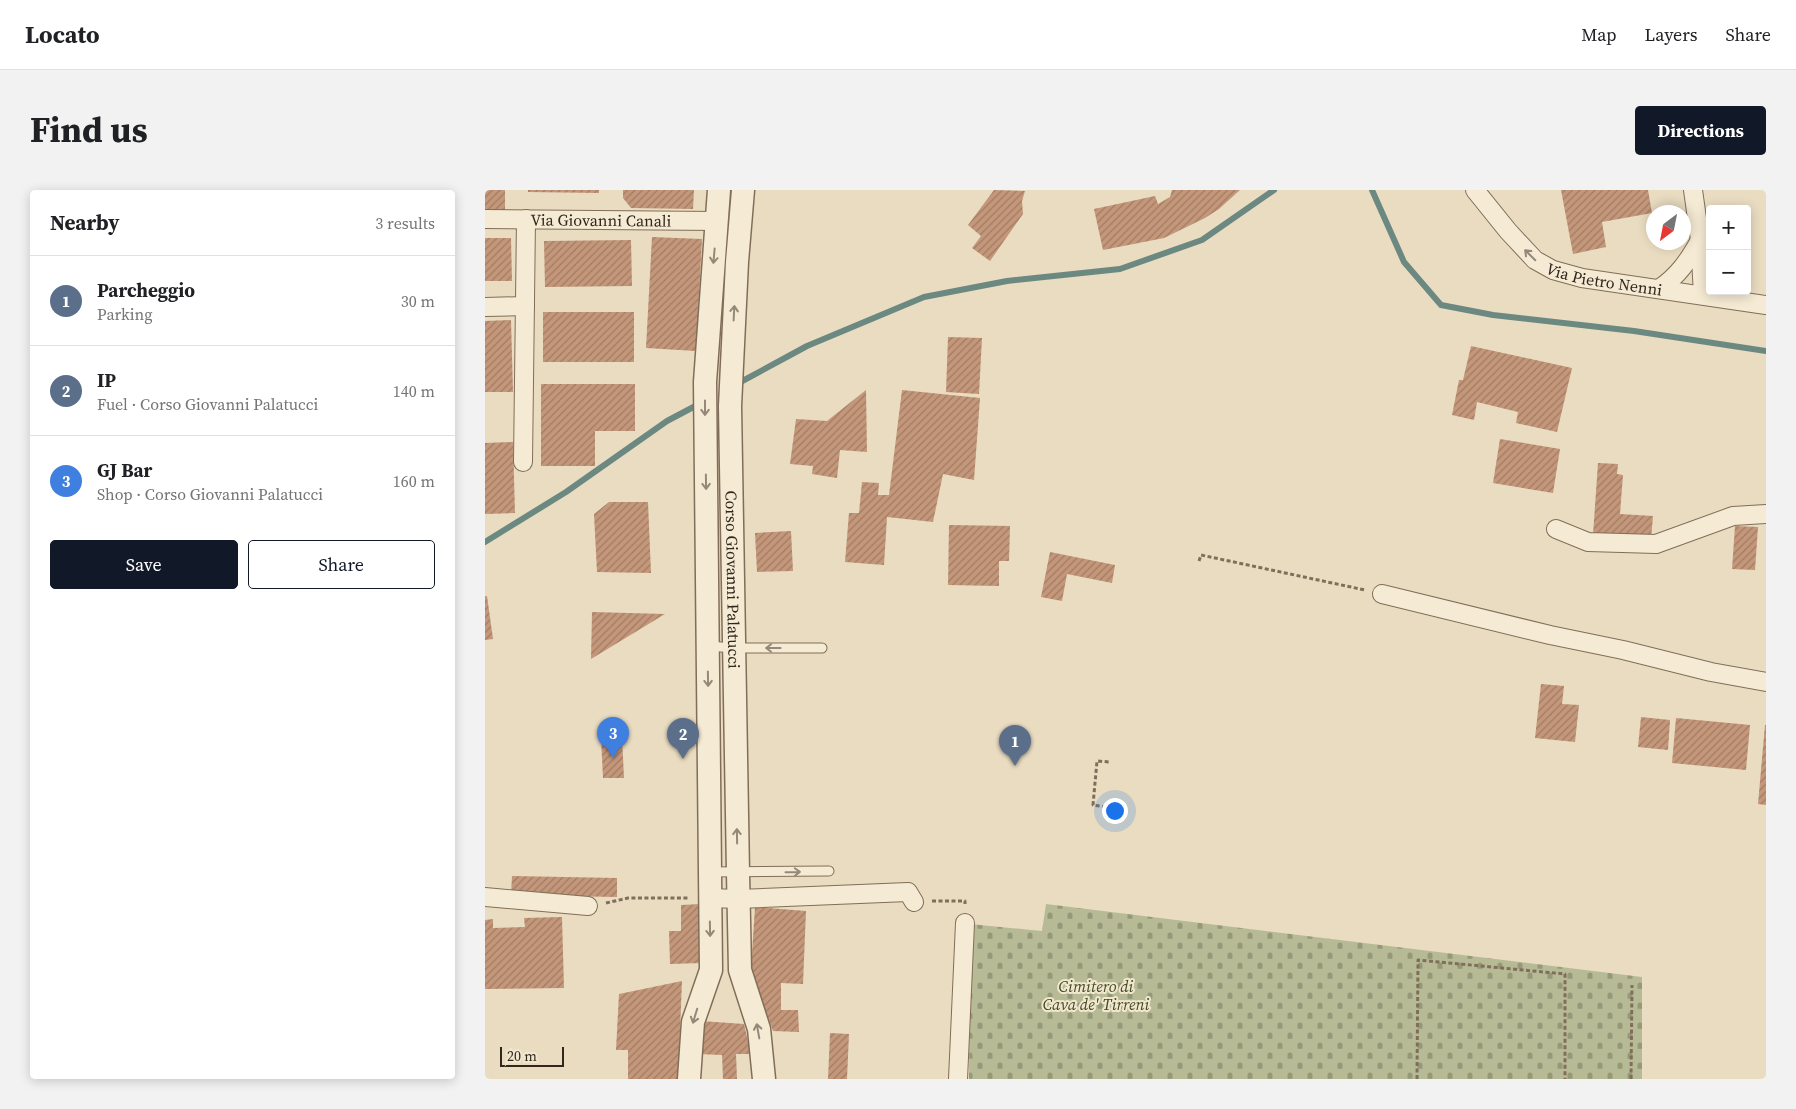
<!DOCTYPE html>
<meta charset="utf-8">
<style>
body{margin:0;font-family:"Source Serif 4",serif;background:#f2f2f2;color:#202124}
.controls{position:absolute;right:15px;top:15px;display:grid;overflow:hidden;border-radius:5px;box-shadow:0 2px 12px #0003}
.controls button{width:45px;height:45px;display:grid;place-items:center;padding:0;border:0;border-bottom:1px solid #e0e0e0;background:#fff;color:#202124;font:25px sans-serif}
.compass{position:absolute;left:1161px;top:15px;width:45px;height:45px;border-radius:50%;background:#fff;box-shadow:0 2px 12px #0003;rotate:212deg}
.scale{position:absolute;left:15px;bottom:12px;width:64px;box-sizing:border-box;padding-left:5px;border:2px solid #32271d;border-top:0;font-size:14px;line-height:18px;white-space:nowrap;color:#32271d;-webkit-text-stroke:4px #f1e7cf;paint-order:stroke}
.you{position:absolute;left:629px;top:620px;width:18px;height:18px;margin:-12px;border:4px solid #fff;border-radius:50%;background:#1a73e8;box-shadow:0 0 0 8px #1a73e833}
.badge{display:grid;place-items:center;width:32px;height:32px;border-radius:50%;background:#111827;color:#fff;font-size:16px;font-weight:700}
.pin{position:absolute;translate:-50% -41px;filter:drop-shadow(0 1px 2px #0008)}
.pin::after{content:'';position:absolute;top:26px;width:18px;height:15px;background:inherit;clip-path:polygon(0 0,100% 0,50% 100%)}
.list{margin:0;padding:0;list-style:none}
h2{display:flex;justify-content:space-between;align-items:center;height:65px;margin:0;padding:0 20px;font-size:21px}
h2 small{font-size:16px;font-weight:400;color:#757577}
.list li{display:grid;grid-template-columns:32px 1fr auto;gap:15px;align-items:center;box-sizing:border-box;height:90px;padding:0 20px;border-top:1px solid #e0e0e0}
.list b{display:block;font-size:19px;white-space:nowrap}
.list p{margin:0;font-size:16px;white-space:nowrap;color:#757577}
.list em{font-size:16px;font-style:normal;color:#757577}
.actions{display:flex;gap:10px;padding:15px 20px}
.actions a{flex:1;padding:11px 0;border:1px solid #111827;border-radius:5px;text-align:center;font-size:18px;color:#111827}
.actions .main{background:#111827;color:#fff}
.map{position:relative;flex:none;width:1281px;height:889px;overflow:hidden;border-radius:5px}
header{display:flex;align-items:center;gap:30px;box-sizing:border-box;height:70px;padding:0 25px;background:#fff;border-bottom:1px solid #e0e0e0}
header strong{font-size:24px}
nav{display:flex;gap:28px;margin-inline-start:auto;font-size:18px}
.intro{display:flex;align-items:center;justify-content:space-between;box-sizing:border-box;height:120px;padding:0 30px}
h1{margin:0;font-size:35px}
.button{padding:12px 22px;border-radius:5px;background:#111827;color:#fff;font-size:18px;font-weight:700}
main{display:flex;gap:30px;padding:0 30px}
aside{flex:1;background:#fff;border-radius:5px;box-shadow:0 2px 12px #0003}
.map>svg:first-child{display:block}
.cemetery{fill:url(#cemetery-stones)}
.lines{fill:none;stroke-linecap:round;stroke-linejoin:round}
.stream{stroke:#6b8881;stroke-width:6}
.building{fill:url(#building-hatch)}
.service-casing{stroke:#816e5a;stroke-width:11}
.minor-casing{stroke:#816e5a;stroke-width:20}
.tertiary-casing{stroke:#816e5a;stroke-width:25}
.path{stroke:#816e5a;stroke-width:3;stroke-dasharray:4 2.5;stroke-linecap:butt}
.service{stroke:#f5ead3;stroke-width:9}
.minor{stroke:#f5ead3;stroke-width:18}
.tertiary{stroke:#f5ead3;stroke-width:22}
.oneway{stroke:#948878}
.labels{text-anchor:middle;dominant-baseline:central;stroke-width:4;stroke-linejoin:round;paint-order:stroke}
.street-label{font-size:16px;fill:#32271d;stroke:#f1e7cf}
.park-label{font-size:16px;font-style:italic;fill:#434c26;stroke:#f1e7cf}
</style>
<header>
<strong>Locato</strong>
<nav><a>Map</a><a>Layers</a><a>Share</a></nav>
</header>
<div class="intro"><h1>Find us</h1><a class="button">Directions</a></div>
<main>
<aside>
<h2>Nearby<small>3 results</small></h2>
<ul class="list">
<li><span class="badge" style="background:#5c6f8a">1</span><div><b>Parcheggio</b><p>Parking</p></div><em>30 m</em></li>
<li><span class="badge" style="background:#5c6f8a">2</span><div><b>IP</b><p>Fuel · Corso Giovanni Palatucci</p></div><em>140 m</em></li>
<li><span class="badge" style="background:#3f7fe0">3</span><div><b>GJ Bar</b><p>Shop · Corso Giovanni Palatucci</p></div><em>160 m</em></li>
</ul>
<div class="actions"><a class="main">Save</a><a>Share</a></div>
</aside>
<div class="map">
<svg width="1281" height="889" viewBox="0 0 1281 889">
<defs>
<pattern id="cemetery-stones" width="16" height="16" patternUnits="userSpaceOnUse" patternTransform="scale(1.25)"><rect width="16" height="16" fill="#b7bb95"/><path d="M2 7V4a2 2 0 0 1 4 0v3zM10 15v-3a2 2 0 0 1 4 0v3z" fill="#959879"/></pattern>
<pattern id="building-hatch" width="6" height="6" patternUnits="userSpaceOnUse" patternTransform="scale(1.25)"><rect width="6" height="6" fill="#c4977a"/><path d="M-1 1l2-2M0 6l6-6M5 7l2-2" fill="none" stroke="#a07b63"/></pattern>
</defs>
<rect width="100%" height="100%" fill="#e9dcc1"/>
<path class="cemetery" d="M 561,714 L 1157,787 L 1157,889 L 484,889 L 485,734 L 557,741 Z"/>
<g class="lines">
<g class="stream">
<path d="M 887,0 L 919,72 L 956,115 L 1008,125 L 1149,141 L 1281,161"/>
<path d="M 250,195 L 322,156 L 439,107 L 522,91 L 635,79 L 717,50 L 789,0"/>
<path d="M 0,352 L 81,302 L 182,231 L 216,213"/>
</g>
</g>
<g class="building">
<rect x="0" y="0" width="20" height="24"/>
<path d="M 43,0 L 114,0 L 114,3 L 43,2 Z"/>
<path d="M 138,0 L 209,0 L 208,19 L 146,18 L 138,8 Z"/>
<path d="M 509,0 L 540,1 L 537,11 L 538,24 L 505,71 L 487,58 L 496,46 L 483,35 Z"/>
<path d="M 687,0 L 755,0 L 734,19 L 720,28 L 679,48 L 618,60 L 609,19 L 670,6 L 673,14 L 685,7 Z"/>
<path d="M 1076,0 L 1163,0 L 1167,23 L 1117,32 L 1121,57 L 1088,64 Z"/>
<path d="M 167,47 L 217,49 L 211,161 L 161,158 Z"/>
<path d="M 0,48 L 26,48 L 27,91 L 0,91 Z"/>
<path d="M 146,50 L 147,96 L 60,97 L 59,51 Z"/>
<rect x="58" y="122" width="91" height="50"/>
<path d="M 26,130 L 28,202 L 0,202 L 0,131 Z"/>
<path d="M 463,147 L 497,148 L 494,204 L 461,202 Z"/>
<path d="M 986,156 L 1087,178 L 1072,242 L 1031,233 L 1033,222 L 992,212 L 989,230 L 967,225 L 974,190 L 978,190 Z"/>
<path d="M 56,194 L 150,194 L 150,241 L 110,241 L 110,276 L 56,276 Z"/>
<path d="M 381,200 L 382,262 L 355,260 L 352,288 L 327,284 L 328,276 L 305,274 L 311,229 L 342,231 Z"/>
<path d="M 417,200 L 495,208 L 489,290 L 458,284 L 448,332 L 402,327 L 399,375 L 360,372 L 364,323 L 374,323 L 377,292 L 394,293 L 393,305 L 404,305 Z"/>
<path d="M 1015,249 L 1075,259 L 1068,303 L 1008,293 Z"/>
<path d="M 28,252 L 30,323 L 0,324 L 0,253 Z"/>
<path d="M 1113,273 L 1133,274 L 1132,284 L 1138,285 L 1135,324 L 1168,326 L 1166,349 L 1108,345 Z"/>
<path d="M 124,312 L 163,312 L 166,383 L 112,382 L 109,324 Z"/>
<path d="M 464,335 L 525,336 L 524,371 L 514,371 L 514,396 L 463,395 Z"/>
<path d="M 1250,336 L 1273,337 L 1270,380 L 1247,379 Z"/>
<path d="M 306,341 L 308,381 L 272,382 L 270,343 Z"/>
<path d="M 565,362 L 630,375 L 627,393 L 582,384 L 577,411 L 556,407 Z"/>
<path d="M 0,406 L 2,406 L 8,449 L 0,450 Z"/>
<path d="M 107,422 L 180,424 L 106,469 Z"/>
<path d="M 1056,494 L 1079,496 L 1077,514 L 1094,515 L 1090,552 L 1050,548 Z"/>
<path d="M 1156,527 L 1185,530 L 1183,560 L 1153,557 Z"/>
<path d="M 1191,528 L 1265,535 L 1261,580 L 1187,573 Z"/>
<path d="M 1280,535 L 1281,535 L 1281,615 L 1273,614 Z"/>
<path d="M 137,547 L 139,588 L 118,588 L 116,548 Z"/>
<path d="M 27,686 L 132,688 L 132,707 L 26,705 Z"/>
<path d="M 216,714 L 218,773 L 185,774 L 184,741 L 196,741 L 196,715 Z"/>
<path d="M 270,717 L 321,721 L 318,794 L 296,793 L 296,820 L 313,820 L 314,842 L 288,841 L 266,779 Z"/>
<path d="M 77,727 L 79,798 L 0,799 L 0,730 L 8,729 L 8,738 L 40,737 L 39,728 Z"/>
<path d="M 197,791 L 193,889 L 143,889 L 143,860 L 131,860 L 134,804 Z"/>
<path d="M 216,831 L 259,834 L 266,864 L 251,864 L 252,889 L 238,889 L 237,865 L 213,864 Z"/>
<path d="M 345,843 L 364,844 L 362,889 L 343,889 Z"/>
</g>
<g class="lines">
<defs>
<g id="service">
<path d="M 222,456 L 250,458 L 337,458"/>
<path d="M 225,682 L 344,681"/>
</g>
<g id="minor">
<path id="s1" d="M 990,0 L 1023,41 L 1050,70 L 1068,80 L 1097,88 L 1281,115"/>
<path d="M 1208,0 L 1215,50 L 1218,105"/>
<path id="s2" d="M 0,29 L 232,31"/>
<path d="M 1175,98 C 1193,86 1204,70 1215,50"/>
<path d="M 0,117 L 40,116"/>
<path d="M 38,272 L 41,29"/>
<path d="M 1071,339 L 1103,352 L 1171,354 L 1248,326 L 1281,324"/>
<path d="M 897,404 L 1065,445 L 1138,460 L 1226,482 L 1281,492"/>
<path d="M 0,707 L 103,716"/>
<path d="M 225,708 L 253,709 L 423,702 L 429,712"/>
<path d="M 473,889 L 480,733"/>
</g>
<g id="tertiary">
<path id="s3" d="M 258,0 L 252,72 L 245,216 L 253,683 L 255,780 L 274,839 L 279,889"/>
<path d="M 204,889 L 208,832 L 226,780 L 220,192 L 234,0"/>
</g>
</defs>
<use href="#service" class="service-casing"/>
<use href="#minor" class="minor-casing"/>
<use href="#tertiary" class="tertiary-casing"/>
<g class="path">
<path d="M 714,371 L 716,365 L 880,400"/>
<path d="M 621,617 L 608,615 L 612,571 L 625,572"/>
<path d="M 447,711 L 480,711 L 480,714"/>
<path d="M 121,713 L 143,708 L 204,708"/>
<path d="M 932,889 L 933,770 L 1080,784 L 1080,889"/>
<path d="M 1146,889 L 1147,795"/>
</g>
<use href="#service" class="service"/>
<use href="#minor" class="minor"/>
<use href="#tertiary" class="tertiary"/>
</g>
<defs><path id="oneway-shaft" d="M-6 0H5M1.5-3L5.5 0L1.5 3" fill="none" stroke-width="1.6" stroke-linecap="round" stroke-linejoin="round" transform="scale(1.25)"/></defs>
<g class="oneway">
<use href="#oneway-shaft" transform="translate(1045 65) rotate(-135)"/>
<use href="#oneway-shaft" transform="translate(229 66) rotate(95)"/>
<use href="#oneway-shaft" transform="translate(249 123) rotate(-87)"/>
<use href="#oneway-shaft" transform="translate(220 218) rotate(90)"/>
<use href="#oneway-shaft" transform="translate(221 292) rotate(89)"/>
<use href="#oneway-shaft" transform="translate(288 458) rotate(180)"/>
<use href="#oneway-shaft" transform="translate(223 489) rotate(89)"/>
<use href="#oneway-shaft" transform="translate(252 646) rotate(-91)"/>
<use href="#oneway-shaft" transform="translate(308 682) rotate(-1)"/>
<use href="#oneway-shaft" transform="translate(225 739) rotate(89)"/>
<use href="#oneway-shaft" transform="translate(210 826) rotate(107)"/>
<use href="#oneway-shaft" transform="translate(273 841) rotate(-100)"/>
</g>
<g class="labels">
<g class="street-label">
<text stroke="none"><textPath href="#s2" startOffset="116">Via Giovanni Canali</textPath></text>
<text stroke="none"><textPath href="#s1" startOffset="165">Via Pietro Nenni</textPath></text>
<text stroke="none"><textPath href="#s3" startOffset="390">Corso Giovanni Palatucci</textPath></text>
</g>
<g class="park-label">
<text x="611" y="796">Cimitero di<tspan x="611" dy="18">Cava de' Tirreni</tspan></text>
</g>
</g>
</svg>
<div class="controls">
<button>+</button>
<button>−</button>
</div>
<svg class="compass" viewBox="-18 -18 36 36"><path d="M0-13l5 13h-10z" fill="#e53935"/><path d="M0 13l5-13h-10z" fill="#757577"/></svg>
<div class="scale">20 m</div>
<div class="you"></div>
<div class="pin badge" style="left:530px;top:576px;background:#5c6f8a">1</div>
<div class="pin badge" style="left:198px;top:569px;background:#5c6f8a">2</div>
<div class="pin badge" style="left:128px;top:568px;background:#3f7fe0">3</div>
</div>
</main>
